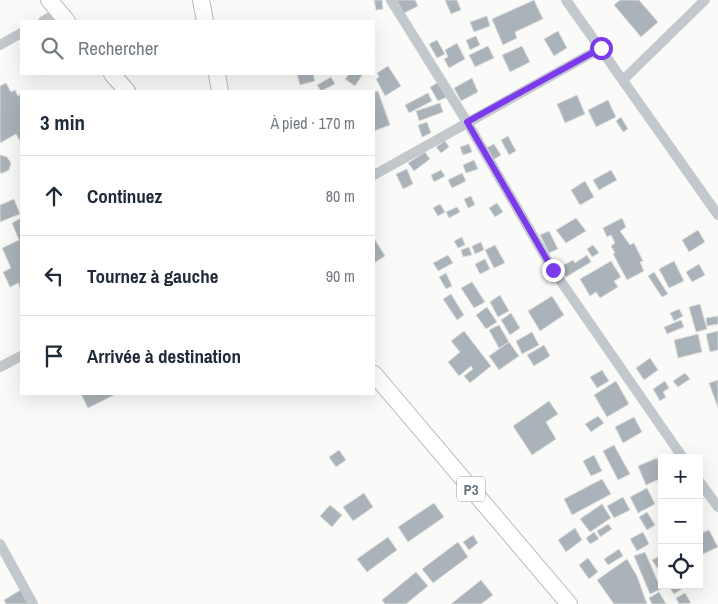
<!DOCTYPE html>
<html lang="fr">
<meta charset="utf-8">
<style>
body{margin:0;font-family:"Archivo Narrow",sans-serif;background:#f2f2f3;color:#1f2937}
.controls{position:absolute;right:15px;bottom:15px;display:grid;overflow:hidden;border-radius:0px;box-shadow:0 5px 20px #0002}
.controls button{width:45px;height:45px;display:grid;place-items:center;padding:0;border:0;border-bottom:1px solid #e0e1e3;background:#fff;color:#1f2937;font:25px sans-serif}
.stop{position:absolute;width:15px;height:15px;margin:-11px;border:4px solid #7c3aed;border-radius:50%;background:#fff}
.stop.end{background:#7c3aed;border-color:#fff;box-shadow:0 1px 5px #0008}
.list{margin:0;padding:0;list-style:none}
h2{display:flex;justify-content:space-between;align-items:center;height:65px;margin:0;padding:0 20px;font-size:21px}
h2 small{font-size:16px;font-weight:400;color:#747a83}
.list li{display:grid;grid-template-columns:32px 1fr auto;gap:15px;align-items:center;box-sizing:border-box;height:80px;padding:0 20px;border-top:1px solid #e0e1e3}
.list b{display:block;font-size:19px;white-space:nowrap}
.list em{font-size:16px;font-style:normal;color:#747a83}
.icon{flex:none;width:28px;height:28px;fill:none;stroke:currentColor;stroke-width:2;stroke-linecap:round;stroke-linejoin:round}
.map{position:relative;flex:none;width:718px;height:604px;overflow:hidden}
.search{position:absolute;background:#fff;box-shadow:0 5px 20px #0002;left:20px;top:20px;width:355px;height:55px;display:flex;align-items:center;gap:12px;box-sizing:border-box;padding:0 18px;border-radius:0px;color:#747a83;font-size:19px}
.panel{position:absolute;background:#fff;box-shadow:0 5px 20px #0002;left:20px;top:90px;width:355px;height:305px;border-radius:0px}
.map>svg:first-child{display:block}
.building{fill:#aab3b9;stroke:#dcdcda}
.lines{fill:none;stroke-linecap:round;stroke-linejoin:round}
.primary-casing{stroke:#b5babe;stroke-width:18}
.minor{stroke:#c3c8cc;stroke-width:10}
.primary{stroke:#fff;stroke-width:16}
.route{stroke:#7c3aed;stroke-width:6}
.labels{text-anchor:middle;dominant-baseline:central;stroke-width:5;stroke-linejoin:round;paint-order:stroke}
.shield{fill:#fff;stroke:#939fa8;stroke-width:1}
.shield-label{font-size:15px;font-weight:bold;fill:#657683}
</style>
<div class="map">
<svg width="718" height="604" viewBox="0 0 718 604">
<rect width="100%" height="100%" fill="#fafaf8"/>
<g class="building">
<path d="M 374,0 L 382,0 L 383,9 L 376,10 Z"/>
<path d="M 396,0 L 415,0 L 418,6 L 404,13 Z"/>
<path d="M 445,0 L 457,0 L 461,10 L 451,14 Z"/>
<path d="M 534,0 L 543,19 L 515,32 L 517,38 L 503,45 L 492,19 Z"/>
<path d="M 620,0 L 639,0 L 658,22 L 641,37 L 614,5 Z"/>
<path d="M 487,16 L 490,26 L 474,32 L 470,22 Z"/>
<path d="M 558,31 L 567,48 L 554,56 L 544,39 Z"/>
<path d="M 476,36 L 480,45 L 470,50 L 466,40 Z"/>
<path d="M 437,40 L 445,54 L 437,58 L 429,44 Z"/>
<path d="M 457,43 L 465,59 L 449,68 L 444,59 L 448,57 L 445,50 Z"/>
<path d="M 488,46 L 494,58 L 475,67 L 469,55 Z"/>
<path d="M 522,46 L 530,62 L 510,72 L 502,55 Z"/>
<path d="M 388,66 L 401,86 L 385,96 L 376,79 L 379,77 L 377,73 Z"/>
<path d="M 297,74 L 313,74 L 315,81 L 300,85 Z"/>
<path d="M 349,74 L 363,74 L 355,86 L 345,79 Z"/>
<path d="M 331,77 L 335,84 L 321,91 L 317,85 Z"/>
<path d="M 472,78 L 478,92 L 461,101 L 454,88 Z"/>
<path d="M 439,82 L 447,97 L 438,101 L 430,87 Z"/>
<path d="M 6,83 L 11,92 L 15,90 L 18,96 L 21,94 L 21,140 L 20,141 L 16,134 L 0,143 L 0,86 Z"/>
<path d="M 378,91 L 390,125 L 374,131 L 374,106 L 375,105 L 374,92 Z"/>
<path d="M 428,93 L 432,101 L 409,113 L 405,105 Z"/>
<path d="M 577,95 L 585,114 L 565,123 L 557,104 Z"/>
<path d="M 608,100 L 616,117 L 596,127 L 588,110 Z"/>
<path d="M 440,103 L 443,112 L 419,121 L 416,111 Z"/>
<path d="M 621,117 L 628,129 L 623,132 L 616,121 Z"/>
<path d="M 427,122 L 431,133 L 422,137 L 418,125 Z"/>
<path d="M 508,136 L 516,151 L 509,155 L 501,140 Z"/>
<path d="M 445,141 L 449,147 L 441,153 L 436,147 Z"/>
<path d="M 469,144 L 472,152 L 463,155 L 460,147 Z"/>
<path d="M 494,144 L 501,155 L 493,160 L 486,148 Z"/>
<path d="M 425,152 L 430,159 L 414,171 L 408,163 Z"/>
<path d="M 0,155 L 7,157 L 11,163 L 9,170 L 3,173 L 0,173 Z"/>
<path d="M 474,160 L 478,169 L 466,173 L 463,165 Z"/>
<path d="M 407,169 L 413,184 L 403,189 L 396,174 Z"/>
<path d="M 441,170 L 445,176 L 434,182 L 431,175 Z"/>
<path d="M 611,170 L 617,180 L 599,190 L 593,180 Z"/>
<path d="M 462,173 L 466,181 L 452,188 L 448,180 Z"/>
<path d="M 585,181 L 594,197 L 580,205 L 571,190 Z"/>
<path d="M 471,196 L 475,205 L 468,208 L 464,199 Z"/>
<path d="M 14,199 L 20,214 L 0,222 L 0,205 Z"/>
<path d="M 497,203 L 503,212 L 495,217 L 489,208 Z"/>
<path d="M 440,204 L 445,212 L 438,216 L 433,208 Z"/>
<path d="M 457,207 L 460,212 L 449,218 L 446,212 Z"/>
<path d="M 21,218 L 21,287 L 20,287 L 18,283 L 10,287 L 3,272 L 11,268 L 2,248 L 19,240 L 12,223 Z"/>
<path d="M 576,218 L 586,231 L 566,243 L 556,230 Z"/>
<path d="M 622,218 L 626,227 L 620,231 L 630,245 L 634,243 L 643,261 L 640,262 L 644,271 L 627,280 L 613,254 L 615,253 L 611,246 L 615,243 L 611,235 L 607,237 L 603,228 Z"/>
<path d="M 698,230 L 705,242 L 689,252 L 682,240 Z"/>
<path d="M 549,231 L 558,249 L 549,253 L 540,235 Z"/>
<path d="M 462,237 L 465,245 L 458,248 L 454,241 Z"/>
<path d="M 374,238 L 385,256 L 374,263 Z"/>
<path d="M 481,242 L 484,250 L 475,254 L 472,246 Z"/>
<path d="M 495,245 L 505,263 L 494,268 L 485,250 Z"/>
<path d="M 593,245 L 599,253 L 592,257 L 587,249 Z"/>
<path d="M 469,247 L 472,255 L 463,257 L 461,250 Z"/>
<path d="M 448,255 L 453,263 L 438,271 L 433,263 Z"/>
<path d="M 587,255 L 591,262 L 566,277 L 560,267 L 573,260 L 575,263 Z"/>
<path d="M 485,259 L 490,269 L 480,274 L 475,264 Z"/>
<path d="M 611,261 L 621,277 L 614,281 L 618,287 L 600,298 L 596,292 L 590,296 L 580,279 Z"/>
<path d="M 674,261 L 684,281 L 669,288 L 659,269 Z"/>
<path d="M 699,264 L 705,275 L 692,282 L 686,272 Z"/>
<path d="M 654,272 L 668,294 L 662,297 L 648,276 Z"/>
<path d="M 446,273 L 452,286 L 446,289 L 439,277 Z"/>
<path d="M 472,282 L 485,302 L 474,308 L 461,288 Z"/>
<path d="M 451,294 L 464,315 L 457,320 L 443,299 Z"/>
<path d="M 500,295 L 509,311 L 498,317 L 490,302 Z"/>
<path d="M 552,296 L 564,315 L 540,331 L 528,311 Z"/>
<path d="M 700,304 L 707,329 L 696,332 L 689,307 Z"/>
<path d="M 487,307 L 497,322 L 486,329 L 476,315 Z"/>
<path d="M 679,309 L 683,316 L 674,321 L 670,313 Z"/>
<path d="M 511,313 L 520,328 L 510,335 L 501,320 Z"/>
<path d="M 718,316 L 718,324 L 707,326 L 706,318 Z"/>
<path d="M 681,320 L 684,327 L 667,334 L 664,327 Z"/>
<path d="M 499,325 L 509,342 L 499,348 L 489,330 Z"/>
<path d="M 464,331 L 491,366 L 470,383 L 464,376 L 473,369 L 471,366 L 459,376 L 448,362 L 460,352 L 451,341 Z"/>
<path d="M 718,331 L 718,350 L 710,352 L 706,334 Z"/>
<path d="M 532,332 L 539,345 L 522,354 L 516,341 Z"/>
<path d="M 698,334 L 702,352 L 678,358 L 674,340 Z"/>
<path d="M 509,342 L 519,356 L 499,370 L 489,356 Z"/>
<path d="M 544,345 L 550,356 L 534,366 L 527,355 Z"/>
<path d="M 650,358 L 658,370 L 644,380 L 636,368 Z"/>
<path d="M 602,370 L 609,381 L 597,388 L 590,377 Z"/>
<path d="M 685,373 L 690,379 L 678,387 L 673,381 Z"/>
<path d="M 718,380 L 718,408 L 709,383 Z"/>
<path d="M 616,381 L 629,404 L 607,417 L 594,395 Z"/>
<path d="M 665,381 L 669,388 L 663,392 L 666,397 L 660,401 L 653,389 Z"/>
<path d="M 81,394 L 116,394 L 88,408 Z"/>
<path d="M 549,401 L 558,414 L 546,422 L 556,439 L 532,455 L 513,426 Z"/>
<path d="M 598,416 L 604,423 L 591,432 L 585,424 Z"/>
<path d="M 634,417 L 642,432 L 623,443 L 615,427 Z"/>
<path d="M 614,445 L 630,474 L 618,480 L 603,451 Z"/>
<path d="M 339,450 L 346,460 L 336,467 L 329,457 Z"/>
<path d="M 594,455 L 602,471 L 591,476 L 583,461 Z"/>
<path d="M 657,458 L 662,467 L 662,478 L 646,485 L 638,466 Z"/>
<path d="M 602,479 L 611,494 L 572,515 L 564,499 Z"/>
<path d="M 647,488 L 655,504 L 638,513 L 630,497 Z"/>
<path d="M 364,493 L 373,507 L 353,521 L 343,507 Z"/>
<path d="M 623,497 L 630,510 L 614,518 L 607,506 Z"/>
<path d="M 434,503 L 444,517 L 408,542 L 398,527 Z"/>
<path d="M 602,504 L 611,518 L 590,532 L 580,519 Z"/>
<path d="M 330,505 L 342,515 L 332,527 L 320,516 Z"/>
<path d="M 647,512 L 655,525 L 647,530 L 639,517 Z"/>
<path d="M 608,524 L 612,529 L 600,537 L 597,531 Z"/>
<path d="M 575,528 L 582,540 L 566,552 L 558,540 Z"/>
<path d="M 709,530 L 718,547 L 699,556 L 699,534 Z"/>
<path d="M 594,532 L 599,539 L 590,544 L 586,538 Z"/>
<path d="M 643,532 L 649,544 L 637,551 L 630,539 Z"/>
<path d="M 473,535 L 478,543 L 469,550 L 463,542 Z"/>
<path d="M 388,537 L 397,550 L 367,572 L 357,559 Z"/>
<path d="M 458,542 L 468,557 L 433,583 L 422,569 Z"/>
<path d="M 619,549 L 623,556 L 608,565 L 604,559 Z"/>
<path d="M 645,552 L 661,589 L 650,594 L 634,556 Z"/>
<path d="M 662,555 L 662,575 L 652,560 Z"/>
<path d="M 588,558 L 598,572 L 589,579 L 579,565 Z"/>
<path d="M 627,559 L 637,576 L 647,604 L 614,604 L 597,580 Z"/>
<path d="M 416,572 L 428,586 L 406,604 L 385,604 L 382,600 Z"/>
<path d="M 481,580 L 493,595 L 481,604 L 451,604 Z"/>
<path d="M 668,585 L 680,585 L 682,589 L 674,594 Z"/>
<path d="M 22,589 L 30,602 L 27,604 L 6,604 L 4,600 Z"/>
<path d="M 659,592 L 666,604 L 652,604 L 649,598 Z"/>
<path d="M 685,593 L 691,603 L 679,604 L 676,598 Z"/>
</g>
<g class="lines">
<defs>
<g id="primary">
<path d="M 49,0 L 67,21"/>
<path d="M 201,0 L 205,21"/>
<path d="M 112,74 L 127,91"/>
<path d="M 217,74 L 220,91"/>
<path d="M 374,374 L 569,604"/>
</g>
</defs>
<use href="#primary" class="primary-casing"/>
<g class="minor">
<path d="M 391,0 L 467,122 L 553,270 L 683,458"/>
<path d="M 566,0 L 718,215"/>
<path d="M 43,21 L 59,12"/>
<path d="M 0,45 L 21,33"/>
<path d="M 623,80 L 705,0"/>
<path d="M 374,175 L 601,48"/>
<path d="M 0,367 L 21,356"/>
<path d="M 699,481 L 718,507"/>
<path d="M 0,544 L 33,604"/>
</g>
<use href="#primary" class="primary"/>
</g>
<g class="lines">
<path class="route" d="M 553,270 L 467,122 L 601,48"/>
</g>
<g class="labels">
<rect class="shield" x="457" y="476.5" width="28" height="25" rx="4"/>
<g class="shield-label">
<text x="471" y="489">P3</text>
</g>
</g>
</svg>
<div class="controls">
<button>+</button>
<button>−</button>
<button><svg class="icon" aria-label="locate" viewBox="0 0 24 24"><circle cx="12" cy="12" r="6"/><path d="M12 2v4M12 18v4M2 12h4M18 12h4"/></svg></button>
</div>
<div class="stop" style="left:601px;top:48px"></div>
<div class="stop end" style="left:553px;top:270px"></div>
<div class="search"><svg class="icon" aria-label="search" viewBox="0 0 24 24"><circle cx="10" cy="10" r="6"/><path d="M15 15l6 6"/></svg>Rechercher</div>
<section class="panel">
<h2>3 min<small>À pied · 170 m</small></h2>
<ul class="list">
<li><svg class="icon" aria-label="ahead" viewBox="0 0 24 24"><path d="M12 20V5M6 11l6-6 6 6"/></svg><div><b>Continuez</b></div><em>80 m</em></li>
<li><svg class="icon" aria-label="left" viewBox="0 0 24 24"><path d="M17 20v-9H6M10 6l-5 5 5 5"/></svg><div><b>Tournez à gauche</b></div><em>90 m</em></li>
<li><svg class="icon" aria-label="arrive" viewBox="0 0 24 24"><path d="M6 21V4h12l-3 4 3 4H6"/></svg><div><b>Arrivée à destination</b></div></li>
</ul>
</section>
</div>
